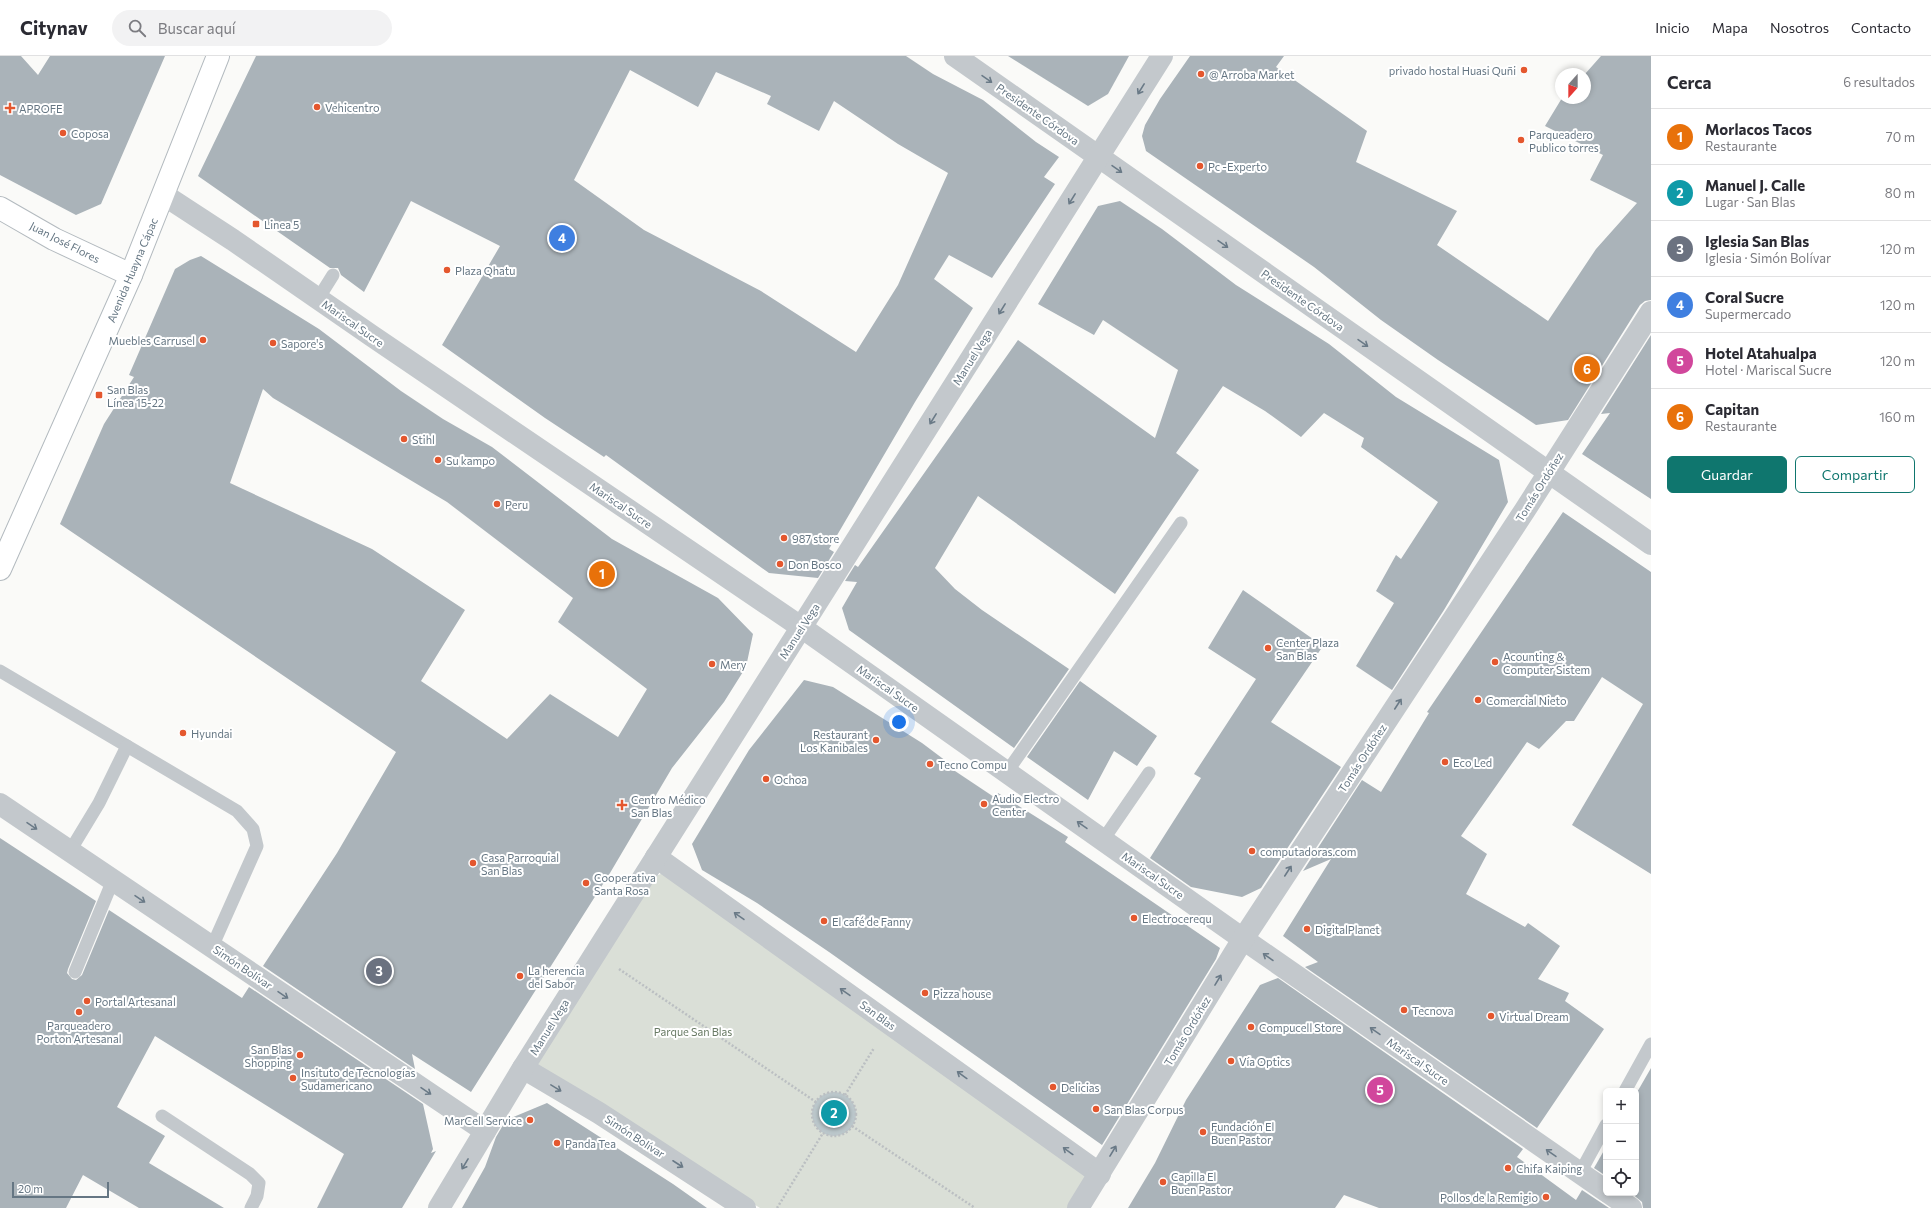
<!DOCTYPE html>
<html lang="es">
<meta charset="utf-8">
<style>
body{margin:0;font-family:Commissioner,sans-serif;background:#f2f2f3;color:#2b2b33}
.controls{position:absolute;right:12px;bottom:12px;display:grid;overflow:hidden;border-radius:6px;box-shadow:0 2px 6px #0003}
.controls button{width:36px;height:36px;display:grid;place-items:center;padding:0;border:0;border-bottom:1px solid #e1e1e2;background:#fff;color:#2b2b33;font:20px sans-serif}
.compass{position:absolute;left:1555px;top:12px;width:36px;height:36px;border-radius:50%;background:#fff;box-shadow:0 2px 6px #0003;rotate:201deg}
.scale{position:absolute;left:12px;bottom:10px;width:97px;box-sizing:border-box;padding-left:4px;border:2px solid #657683;border-top:0;font-size:11px;line-height:14px;white-space:nowrap;color:#657683;-webkit-text-stroke:3px #fff;paint-order:stroke}
.you{position:absolute;left:899px;top:666px;width:14px;height:14px;margin:-10px;border:3px solid #fff;border-radius:50%;background:#1a73e8;box-shadow:0 0 0 6px #1a73e833}
.badge{display:grid;place-items:center;width:26px;height:26px;border-radius:50%;background:#0f766e;color:#fff;font-size:13px;font-weight:700}
.pin{position:absolute;translate:-50% -50%;border:2px solid #fff;box-shadow:0 1px 4px #0006}
.list{margin:0;padding:0;list-style:none}
h2{display:flex;justify-content:space-between;align-items:center;height:52px;margin:0;padding:0 16px;font-size:17px}
h2 small{font-size:13px;font-weight:400;color:#7c7c81}
.list li{display:grid;grid-template-columns:26px 1fr auto;gap:12px;align-items:center;box-sizing:border-box;height:56px;padding:0 16px;border-top:1px solid #e1e1e2}
.list b{display:block;font-size:15px;white-space:nowrap}
.list p{margin:0;font-size:13px;white-space:nowrap;color:#7c7c81}
.list em{font-size:13px;font-style:normal;color:#7c7c81}
.actions{display:flex;gap:8px;padding:12px 16px}
.actions a{flex:1;padding:9px 0;border:1px solid #0f766e;border-radius:6px;text-align:center;font-size:14px;color:#0f766e}
.actions .main{background:#0f766e;color:#fff}
.icon{flex:none;width:22px;height:22px;fill:none;stroke:currentColor;stroke-width:2;stroke-linecap:round;stroke-linejoin:round}
.map{position:relative;flex:none;width:1651px;height:1152px;overflow:hidden}
header{display:flex;align-items:center;gap:24px;box-sizing:border-box;height:56px;padding:0 20px;background:#fff;border-bottom:1px solid #e1e1e2}
header strong{font-size:19px}
nav{display:flex;gap:22px;margin-inline-start:auto;font-size:14px}
.search{width:280px;height:36px;background:#f2f2f3;display:flex;align-items:center;gap:10px;box-sizing:border-box;padding:0 14px;border-radius:22px;color:#7c7c81;font-size:15px}
main{display:flex}
aside{flex:1;background:#fff}
.map>svg:first-child{display:block}
.green{fill:#dadfd7}
.water{fill:#bbc7cb}
.building{fill:#aab3b9;fill-rule:evenodd}
.lines{fill:none;stroke-linecap:round;stroke-linejoin:round}
.secondary-casing{stroke:#b3babf;stroke-width:24}
.path{stroke:#bbbfc2;stroke-width:2.5;stroke-dasharray:2 2;stroke-linecap:butt}
.lane{stroke:#c3c8cc;stroke-width:13}
.street{stroke:#c3c8cc;stroke-width:22}
.secondary{stroke:#fff;stroke-width:22}
.oneway{stroke:#6a7a87}
.poi-dot{fill:#e4572e;stroke:#fff;stroke-width:1.5}
.labels{text-anchor:middle;dominant-baseline:central;stroke-width:4;stroke-linejoin:round;paint-order:stroke}
.poi-label{font-size:11px;fill:#657683;stroke:#fff;text-anchor:start}
.street-label{font-size:11px;fill:#657683;stroke:#fff}
.park-label{font-size:11px;fill:#687a64;stroke:#fff}
</style>
<header>
<strong>Citynav</strong>
<div class="search"><svg class="icon" aria-label="search" viewBox="0 0 24 24"><circle cx="10" cy="10" r="6"/><path d="M15 15l6 6"/></svg>Buscar aquí</div>
<nav><a>Inicio</a><a>Mapa</a><a>Nosotros</a><a>Contacto</a></nav>
</header>
<main>
<div class="map">
<svg width="1651" height="1152" viewBox="0 0 1651 1152">
<rect width="100%" height="100%" fill="#fafaf8"/>
<path class="green" d="M 663,817 L 1087,1120 L 1071,1152 L 760,1152 L 543,1015 L 538,1009 L 539,1001 L 656,820 Z"/>
<circle class="water" cx="834" cy="1058" r="22"/>
<g class="building">
<path d="M 0,0 L 21,0 L 38,19 L 50,0 L 165,0 L 101,148 L 76,159 L 0,119 Z"/>
<path d="M 256,0 L 906,0 L 933,18 L 983,44 L 1036,86 L 1059,101 L 1044,121 L 1055,128 L 992,222 L 949,199 L 934,223 L 973,252 L 915,346 L 829,493 L 834,496 L 818,522 L 769,517 L 606,399 L 604,401 L 545,362 L 442,289 L 500,190 L 411,145 L 364,236 L 341,219 L 338,212 L 330,212 L 198,120 ZM 630,14 L 698,51 L 716,16 L 771,40 L 767,48 L 819,75 L 834,45 L 898,88 L 948,117 L 898,229 L 856,296 L 761,235 L 644,174 L 574,124 Z"/>
<path d="M 1008,0 L 1129,0 L 1108,38 L 1088,50 Z"/>
<path d="M 1190,0 L 1284,0 L 1276,11 L 1367,75 L 1356,106 L 1457,155 L 1437,189 L 1548,265 L 1596,193 L 1637,147 L 1590,124 L 1603,99 L 1545,70 L 1562,42 L 1585,42 L 1585,18 L 1601,0 L 1651,0 L 1651,244 L 1645,245 L 1640,249 L 1568,364 L 1536,369 L 1438,304 L 1381,264 L 1314,211 L 1146,95 L 1142,80 L 1145,69 L 1160,43 Z"/>
<path d="M 1120,145 L 1162,173 L 1236,229 L 1329,288 L 1396,341 L 1499,404 L 1508,446 L 1444,554 L 1392,634 L 1356,610 L 1394,547 L 1376,535 L 1396,499 L 1401,503 L 1438,446 L 1361,391 L 1364,382 L 1324,357 L 1301,381 L 1265,355 L 1223,330 L 1176,397 L 1199,414 L 1115,538 L 978,440 L 935,512 L 955,533 L 982,554 L 1069,613 L 1014,692 L 849,574 L 842,552 L 857,526 L 845,525 L 855,509 L 858,511 L 1018,284 L 1155,382 L 1178,314 L 1103,264 L 1094,279 L 1038,248 L 1098,150 Z"/>
<path d="M 201,200 L 319,273 L 401,335 L 443,363 L 492,391 L 612,483 L 718,542 L 753,578 L 746,611 L 724,646 L 672,712 L 610,817 L 471,1036 L 412,998 L 415,1013 L 263,910 L 337,797 L 396,696 L 60,468 L 104,368 L 134,321 L 129,319 L 175,213 L 190,204 ZM 263,333 L 273,342 L 447,446 L 573,542 L 558,566 L 647,633 L 618,681 L 550,638 L 507,683 L 421,625 L 465,554 L 372,493 L 230,427 Z"/>
<path d="M 1651,279 L 1651,443 L 1582,398 L 1610,357 L 1601,358 Z"/>
<path d="M 1563,456 L 1651,516 L 1651,818 L 1572,769 L 1643,648 L 1602,621 L 1574,665 L 1566,665 L 1539,693 L 1527,686 L 1461,780 L 1487,798 L 1466,838 L 1525,871 L 1528,867 L 1560,890 L 1538,923 L 1569,937 L 1565,945 L 1604,973 L 1537,1072 L 1305,911 L 1318,906 L 1283,880 L 1331,803 L 1303,815 L 1362,724 L 1381,736 L 1429,657 L 1427,656 Z"/>
<path d="M 1243,534 L 1323,590 L 1271,666 L 1341,711 L 1261,832 L 1242,841 L 1191,831 L 1150,802 L 1201,722 L 1194,718 L 1256,623 L 1208,592 Z"/>
<path d="M 804,624 L 833,631 L 879,660 L 922,687 L 954,711 L 952,713 L 994,741 L 998,737 L 1068,781 L 1065,786 L 1220,892 L 1216,903 L 1102,1089 L 829,896 L 757,847 L 702,814 L 692,788 L 749,694 Z"/>
<path d="M 1080,625 L 1157,680 L 1137,710 L 1114,695 L 1088,744 L 1027,701 Z"/>
<path d="M 0,782 L 96,845 L 68,913 L 67,917 L 72,923 L 76,924 L 82,919 L 109,854 L 242,942 L 249,931 L 423,1048 L 433,1093 L 431,1097 L 436,1095 L 402,1152 L 317,1152 L 344,1098 L 155,980 L 117,1051 L 165,1080 L 149,1107 L 224,1152 L 139,1152 L 83,1119 L 66,1152 L 0,1152 Z"/>
<path d="M 1278,922 L 1523,1093 L 1517,1101 L 1576,1144 L 1582,1134 L 1609,1152 L 1379,1152 L 1344,1139 L 1335,1152 L 1128,1152 L 1155,1107 L 1186,1044 L 1260,929 Z"/>
<path d="M 1651,1012 L 1651,1152 L 1643,1152 L 1642,1146 L 1631,1137 L 1636,1137 L 1636,1038 Z"/>
<path d="M 547,1047 L 673,1128 L 707,1152 L 462,1152 L 485,1111 L 496,1081 L 506,1064 Z"/>
<path d="M 1606,1091 L 1606,1120 L 1594,1112 Z"/>
</g>
<g class="lines">
<defs>
<g id="secondary">
<path d="M 0,152 L 54,183 L 131,219"/>
<path d="M 0,513 L 131,219 L 218,0"/>
</g>
</defs>
<use href="#secondary" class="secondary-casing"/>
<g class="path">
<path d="M 619,913 L 816,1046"/>
<circle cx="834" cy="1058" r="22"/>
<path d="M 845,1039 L 874,992"/>
<path d="M 852,1070 L 975,1152"/>
<path d="M 777,1152 L 823,1077"/>
</g>
<g class="lane">
<path d="M 318,243 L 333,219"/>
<path d="M 0,615 L 237,755 L 253,773 L 257,790 L 212,891"/>
<path d="M 1007,716 L 1181,467"/>
<path d="M 1103,784 L 1149,717"/>
<path d="M 70,795 L 99,747 L 127,690"/>
<path d="M 75,916 L 113,824"/>
<path d="M 1625,1035 L 1651,988"/>
<path d="M 162,1060 L 250,1118 L 259,1127 L 257,1140 L 251,1152"/>
<path d="M 1580,1117 L 1606,1069"/>
</g>
<g class="street">
<path d="M 955,0 L 1651,488"/>
<path d="M 164,139 L 233,184 L 372,280 L 801,571 L 1243,883 L 1606,1135"/>
<path d="M 0,748 L 485,1075"/>
<path d="M 656,801 L 1100,1118"/>
<path d="M 523,1012 L 599,1057 L 745,1152"/>
<path d="M 1609,1137 L 1631,1152"/>
<path d="M 439,1152 L 523,1012 L 1162,0"/>
<path d="M 1078,1152 L 1243,883 L 1525,454 L 1651,256"/>
</g>
<use href="#secondary" class="secondary"/>
</g>
<defs><path id="oneway-shaft" d="M-6 0H5M1.5-3L5.5 0L1.5 3" fill="none" stroke-width="1.6" stroke-linecap="round" stroke-linejoin="round"/></defs>
<g class="oneway">
<use href="#oneway-shaft" transform="translate(987 23) rotate(35)"/>
<use href="#oneway-shaft" transform="translate(1141 33) rotate(122)"/>
<use href="#oneway-shaft" transform="translate(1117 113) rotate(35)"/>
<use href="#oneway-shaft" transform="translate(1072 143) rotate(122)"/>
<use href="#oneway-shaft" transform="translate(1223 188) rotate(35)"/>
<use href="#oneway-shaft" transform="translate(1002 253) rotate(122)"/>
<use href="#oneway-shaft" transform="translate(1363 287) rotate(35)"/>
<use href="#oneway-shaft" transform="translate(933 363) rotate(122)"/>
<use href="#oneway-shaft" transform="translate(1398 648) rotate(-57)"/>
<use href="#oneway-shaft" transform="translate(1082 769) rotate(-145)"/>
<use href="#oneway-shaft" transform="translate(32 770) rotate(34)"/>
<use href="#oneway-shaft" transform="translate(1288 815) rotate(-57)"/>
<use href="#oneway-shaft" transform="translate(140 843) rotate(34)"/>
<use href="#oneway-shaft" transform="translate(739 860) rotate(-145)"/>
<use href="#oneway-shaft" transform="translate(1268 901) rotate(-145)"/>
<use href="#oneway-shaft" transform="translate(1218 924) rotate(-59)"/>
<use href="#oneway-shaft" transform="translate(845 936) rotate(-145)"/>
<use href="#oneway-shaft" transform="translate(283 939) rotate(34)"/>
<use href="#oneway-shaft" transform="translate(1375 975) rotate(-145)"/>
<use href="#oneway-shaft" transform="translate(962 1019) rotate(-144)"/>
<use href="#oneway-shaft" transform="translate(556 1032) rotate(31)"/>
<use href="#oneway-shaft" transform="translate(426 1035) rotate(34)"/>
<use href="#oneway-shaft" transform="translate(1068 1095) rotate(-144)"/>
<use href="#oneway-shaft" transform="translate(1113 1095) rotate(-59)"/>
<use href="#oneway-shaft" transform="translate(1551 1097) rotate(-145)"/>
<use href="#oneway-shaft" transform="translate(465 1108) rotate(121)"/>
<use href="#oneway-shaft" transform="translate(678 1108) rotate(33)"/>
</g>
<g class="poi-dot">
<circle cx="1524" cy="14" r="4"/>
<circle cx="1201" cy="18" r="4"/>
<circle cx="317" cy="51" r="4"/>
<path d="M8 46h4v4h4v4h-4v4h-4v-4h-4v-4h4z"/>
<circle cx="63" cy="77" r="4"/>
<circle cx="1521" cy="84" r="4"/>
<circle cx="1200" cy="110" r="4"/>
<rect x="252" y="164" width="8" height="8" rx="2"/>
<circle cx="447" cy="214" r="4"/>
<circle cx="203" cy="284" r="4"/>
<circle cx="273" cy="287" r="4"/>
<rect x="95" y="335" width="8" height="8" rx="2"/>
<circle cx="404" cy="383" r="4"/>
<circle cx="438" cy="404" r="4"/>
<circle cx="497" cy="448" r="4"/>
<circle cx="784" cy="482" r="4"/>
<circle cx="780" cy="508" r="4"/>
<circle cx="1268" cy="592" r="4"/>
<circle cx="1495" cy="606" r="4"/>
<circle cx="712" cy="608" r="4"/>
<circle cx="1478" cy="644" r="4"/>
<circle cx="183" cy="677" r="4"/>
<circle cx="876" cy="684" r="4"/>
<circle cx="1445" cy="706" r="4"/>
<circle cx="930" cy="708" r="4"/>
<circle cx="766" cy="723" r="4"/>
<circle cx="984" cy="748" r="4"/>
<path d="M620 743h4v4h4v4h-4v4h-4v-4h-4v-4h4z"/>
<circle cx="1252" cy="795" r="4"/>
<circle cx="473" cy="807" r="4"/>
<circle cx="586" cy="827" r="4"/>
<circle cx="1134" cy="862" r="4"/>
<circle cx="824" cy="865" r="4"/>
<circle cx="1307" cy="873" r="4"/>
<circle cx="520" cy="920" r="4"/>
<circle cx="925" cy="937" r="4"/>
<circle cx="87" cy="945" r="4"/>
<circle cx="1404" cy="954" r="4"/>
<circle cx="79" cy="956" r="4"/>
<circle cx="1491" cy="960" r="4"/>
<circle cx="1251" cy="971" r="4"/>
<circle cx="300" cy="999" r="4"/>
<circle cx="1231" cy="1005" r="4"/>
<circle cx="293" cy="1022" r="4"/>
<circle cx="1053" cy="1031" r="4"/>
<circle cx="1096" cy="1053" r="4"/>
<circle cx="530" cy="1064" r="4"/>
<circle cx="1203" cy="1076" r="4"/>
<circle cx="557" cy="1087" r="4"/>
<circle cx="1508" cy="1112" r="4"/>
<circle cx="1163" cy="1126" r="4"/>
<circle cx="1546" cy="1141" r="4"/>
</g>
<g class="labels">
<g class="poi-label">
<text x="1516" y="14" text-anchor="end">privado hostal Huasi Quñi</text>
<text x="1209" y="18">@ Arroba Market</text>
<text x="325" y="51">Vehicentro</text>
<text x="19" y="52">APROFE</text>
<text x="71" y="77">Coposa</text>
<text x="1529" y="78">Parqueadero<tspan x="1529" dy="13">Publico torres</tspan></text>
<text x="1208" y="110">Pc -Experto</text>
<text x="264" y="168">Linea 5</text>
<text x="455" y="214">Plaza Qhatu</text>
<text x="195" y="284" text-anchor="end">Muebles Carrusel</text>
<text x="281" y="287">Sapore's</text>
<text x="107" y="333">San Blas<tspan x="107" dy="13">Línea 15-22</tspan></text>
<text x="412" y="383">Stihl</text>
<text x="446" y="404">Su kampo</text>
<text x="505" y="448">Peru</text>
<text x="792" y="482">987 store</text>
<text x="788" y="508">Don Bosco</text>
<text x="1276" y="586">Center Plaza<tspan x="1276" dy="13">San Blas</tspan></text>
<text x="1503" y="600">Acounting &amp;<tspan x="1503" dy="13">Computer Sistem</tspan></text>
<text x="720" y="608">Mery</text>
<text x="1486" y="644">Comercial Nieto</text>
<text x="191" y="677">Hyundai</text>
<text x="868" y="678" text-anchor="end">Restaurant<tspan x="868" dy="13">Los Kanibales</tspan></text>
<text x="1453" y="706">Eco Led</text>
<text x="938" y="708">Tecno Compu</text>
<text x="774" y="723">Ochoa</text>
<text x="992" y="742">Audio Electro<tspan x="992" dy="13">Center</tspan></text>
<text x="631" y="743">Centro Médico<tspan x="631" dy="13">San Blas</tspan></text>
<text x="1260" y="795">computadoras.com</text>
<text x="481" y="801">Casa Parroquial<tspan x="481" dy="13">San Blas</tspan></text>
<text x="594" y="821">Cooperativa<tspan x="594" dy="13">Santa Rosa</tspan></text>
<text x="1142" y="862">Electrocerequ</text>
<text x="832" y="865">El café de Fanny</text>
<text x="1315" y="873">DigitalPlanet</text>
<text x="528" y="914">La herencia<tspan x="528" dy="13">del Sabor</tspan></text>
<text x="933" y="937">Pizza house</text>
<text x="95" y="945">Portal Artesanal</text>
<text x="1412" y="954">Tecnova</text>
<text x="1499" y="960">Virtual Dream</text>
<text x="79" y="969" text-anchor="middle">Parqueadero<tspan x="79" dy="13">Porton Artesanal</tspan></text>
<text x="1259" y="971">Compucell Store</text>
<text x="292" y="993" text-anchor="end">San Blas<tspan x="292" dy="13">Shopping</tspan></text>
<text x="1239" y="1005">Vía Optics</text>
<text x="301" y="1016">Insituto de Tecnologías<tspan x="301" dy="13">Sudamericano</tspan></text>
<text x="1061" y="1031">Delicias</text>
<text x="1104" y="1053">San Blas Corpus</text>
<text x="522" y="1064" text-anchor="end">MarCell Service</text>
<text x="1211" y="1070">Fundación El<tspan x="1211" dy="13">Buen Pastor</tspan></text>
<text x="565" y="1087">Panda Tea</text>
<text x="1516" y="1112">Chifa Kaiping</text>
<text x="1171" y="1120">Capilla El<tspan x="1171" dy="13">Buen Pastor</tspan></text>
<text x="1538" y="1141" text-anchor="end">Pollos de la Remigio</text>
</g>
<g class="street-label">
<text transform="translate(1038 58) rotate(35)">Presidente Córdova</text>
<text transform="translate(65 186) rotate(27)">Juan José Flores</text>
<text transform="translate(132 214) rotate(-67)">Avenida Huayna Cápac</text>
<text transform="translate(1303 244) rotate(35)">Presidente Córdova</text>
<text transform="translate(353 267) rotate(35)">Mariscal Sucre</text>
<text transform="translate(972 301) rotate(-58)">Manuel Vega</text>
<text transform="translate(1539 431) rotate(-58)">Tomás Ordóñez</text>
<text transform="translate(621 449) rotate(34)">Mariscal Sucre</text>
<text transform="translate(799 575) rotate(-57)">Manuel Vega</text>
<text transform="translate(888 632) rotate(35)">Mariscal Sucre</text>
<text transform="translate(1362 702) rotate(-57)">Tomás Ordóñez</text>
<text transform="translate(1153 819) rotate(35)">Mariscal Sucre</text>
<text transform="translate(243 911) rotate(34)">Simón Bolívar</text>
<text transform="translate(878 959) rotate(36)">San Blas</text>
<text transform="translate(549 971) rotate(-58)">Manuel Vega</text>
<text transform="translate(1187 975) rotate(-59)">Tomás Ordóñez</text>
<text transform="translate(1418 1005) rotate(35)">Mariscal Sucre</text>
<text transform="translate(635 1080) rotate(33)">Simón Bolívar</text>
</g>
<g class="park-label">
<text x="693" y="975">Parque San Blas</text>
</g>
</g>
</svg>
<div class="controls">
<button>+</button>
<button>−</button>
<button><svg class="icon" aria-label="locate" viewBox="0 0 24 24"><circle cx="12" cy="12" r="6"/><path d="M12 2v4M12 18v4M2 12h4M18 12h4"/></svg></button>
</div>
<svg class="compass" viewBox="-18 -18 36 36"><path d="M0-13l5 13h-10z" fill="#e53935"/><path d="M0 13l5-13h-10z" fill="#7c7c81"/></svg>
<div class="scale">20 m</div>
<div class="you"></div>
<div class="pin badge" style="left:602px;top:518px;background:#e8710a">1</div>
<div class="pin badge" style="left:834px;top:1057px;background:#0f9aa8">2</div>
<div class="pin badge" style="left:379px;top:915px;background:#6b7280">3</div>
<div class="pin badge" style="left:562px;top:182px;background:#3f7fe0">4</div>
<div class="pin badge" style="left:1380px;top:1034px;background:#d1479c">5</div>
<div class="pin badge" style="left:1587px;top:313px;background:#e8710a">6</div>
</div>
<aside>
<h2>Cerca<small>6 resultados</small></h2>
<ul class="list">
<li><span class="badge" style="background:#e8710a">1</span><div><b>Morlacos Tacos</b><p>Restaurante</p></div><em>70 m</em></li>
<li><span class="badge" style="background:#0f9aa8">2</span><div><b>Manuel J. Calle</b><p>Lugar · San Blas</p></div><em>80 m</em></li>
<li><span class="badge" style="background:#6b7280">3</span><div><b>Iglesia San Blas</b><p>Iglesia · Simón Bolívar</p></div><em>120 m</em></li>
<li><span class="badge" style="background:#3f7fe0">4</span><div><b>Coral Sucre</b><p>Supermercado</p></div><em>120 m</em></li>
<li><span class="badge" style="background:#d1479c">5</span><div><b>Hotel Atahualpa</b><p>Hotel · Mariscal Sucre</p></div><em>120 m</em></li>
<li><span class="badge" style="background:#e8710a">6</span><div><b>Capitan</b><p>Restaurante</p></div><em>160 m</em></li>
</ul>
<div class="actions"><a class="main">Guardar</a><a>Compartir</a></div>
</aside>
</main>
